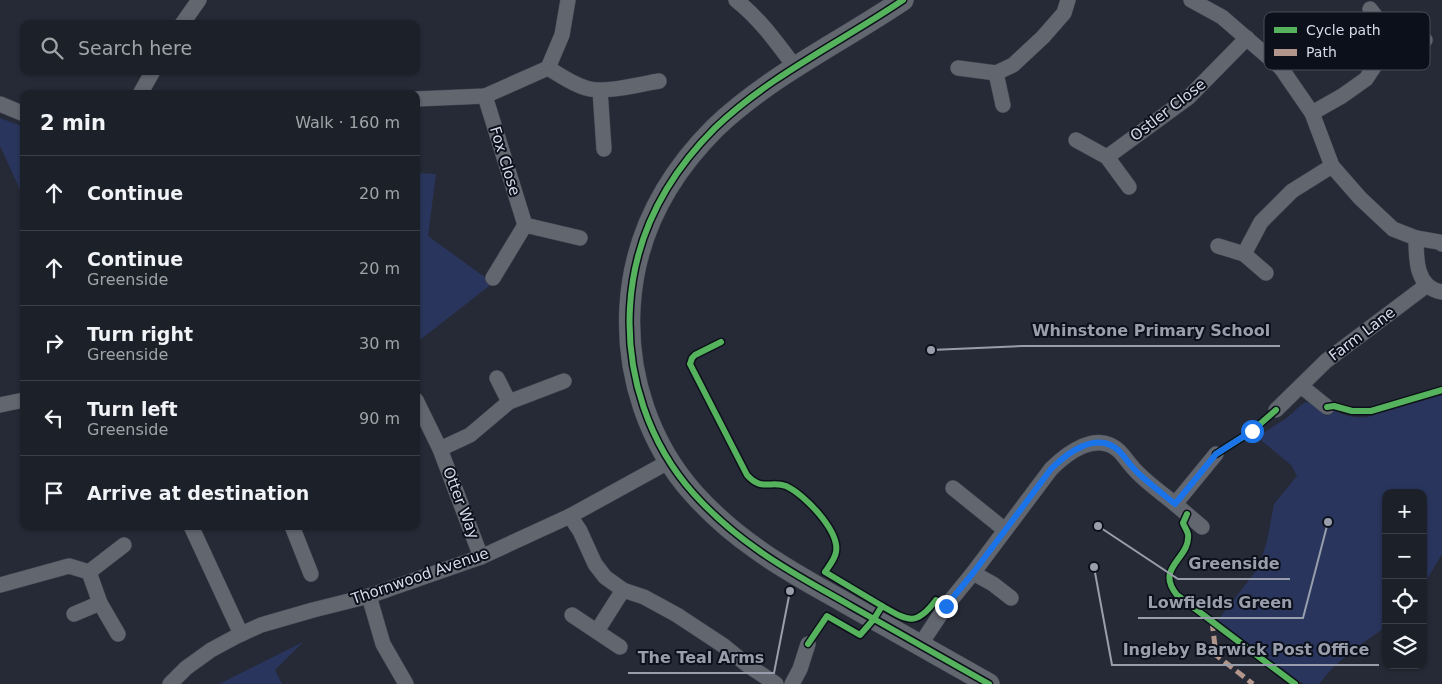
<!DOCTYPE html>
<meta charset="utf-8">
<style>
body{margin:0;font-family:"DejaVu Sans",sans-serif;background:#292d34;color:#f1f3f6}
.controls{position:absolute;right:15px;bottom:15px;display:grid;overflow:hidden;border-radius:10px;box-shadow:0 1px 4px #0004}
.controls button{width:45px;height:45px;display:grid;place-items:center;padding:0;border:0;border-bottom:1px solid #3a3e45;background:#1c2028;color:#f1f3f6;font:25px sans-serif}
.stop{position:absolute;width:15px;height:15px;margin:-11px;border:4px solid #1a73e8;border-radius:50%;background:#fff}
.stop.end{background:#1a73e8;border-color:#fff;box-shadow:0 1px 5px #0008}
.list{margin:0;padding:0;list-style:none}
h2{display:flex;justify-content:space-between;align-items:center;height:65px;margin:0;padding:0 20px;font-size:21px}
h2 small{font-size:16px;font-weight:400;color:#a0a3a8}
.list li{display:grid;grid-template-columns:32px 1fr auto;gap:15px;align-items:center;box-sizing:border-box;height:75px;padding:0 20px;border-top:1px solid #3a3e45}
.list b{display:block;font-size:19px;white-space:nowrap}
.list p{margin:0;font-size:16px;white-space:nowrap;color:#a0a3a8}
.list em{font-size:16px;font-style:normal;color:#a0a3a8}
.icon{flex:none;width:28px;height:28px;fill:none;stroke:currentColor;stroke-width:2;stroke-linecap:round;stroke-linejoin:round}
.map{position:relative;flex:none;width:1442px;height:684px;overflow:hidden}
.search{position:absolute;background:#1c2028;box-shadow:0 1px 4px #0004;left:20px;top:20px;width:400px;height:55px;display:flex;align-items:center;gap:12px;box-sizing:border-box;padding:0 18px;border-radius:10px;color:#a0a3a8;font-size:19px}
.panel{position:absolute;background:#1c2028;box-shadow:0 1px 4px #0004;left:20px;top:90px;width:400px;height:440px;border-radius:10px}
.map>svg:first-child{display:block}
.green{fill:#29355c}
.lines{fill:none;stroke-linecap:round;stroke-linejoin:round}
.street-casing{stroke:#444852;stroke-width:16}
.secondary-casing{stroke:#444852;stroke-width:22}
.street{stroke:#62666f;stroke-width:15}
.secondary{stroke:#62666f;stroke-width:21}
.quiet{stroke:#b2968c;stroke-width:5;stroke-dasharray:10 5;stroke-linecap:butt}
.cycleway-casing{stroke:#0c101a;stroke-width:9}
.cycleway{stroke:#56b35d;stroke-width:6}
.route{stroke:#1a73e8;stroke-width:6}
.labels{text-anchor:middle;dominant-baseline:central;stroke-width:4;stroke-linejoin:round;paint-order:stroke}
.street-label{font-size:15px;fill:#d6dcec;stroke:#0c101a}
.key{fill:#0c101a;stroke:#494d59;stroke-width:1}
.key-label{font-size:14px;fill:#d6dcec}
.leader{fill:none;stroke:#989eac;stroke-width:2}
.callout-dot{fill:#989eac;stroke:#0c101a;stroke-width:2}
.callout-label{font-size:16px;text-anchor:middle;font-weight:bold;fill:#989eac;stroke:#0c101a;stroke-width:4;stroke-linejoin:round;paint-order:stroke}
</style>
<div class="map">
<svg width="1442" height="684" viewBox="0 0 1442 684">
<rect width="100%" height="100%" fill="#262a36"/>
<g class="green">
<path d="M 0,118 L 24,127 L 24,198 L 0,146 Z"/>
<path d="M 416,173 L 436,174 L 428,236 L 493,283 L 416,343 Z"/>
<path d="M 1442,395 L 1442,554 L 1423,586 L 1423,493 L 1386,493 L 1386,627 C 1361,644 1337,660 1319,684 L 1304,684 L 1276,665 L 1218,620 L 1259,567 L 1267,541 L 1274,504 L 1297,476 L 1291,465 L 1257,437 L 1288,417 L 1301,405 L 1306,402 L 1314,405 L 1327,416 L 1333,410 C 1344,416 1354,418 1367,417 Z"/>
<path d="M 303,642 L 275,670 L 282,684 L 219,684 Z"/>
</g>
<g class="lines">
<defs>
<g id="street">
<path d="M 736,0 C 760,19 777,43 795,67"/>
<path d="M 1191,0 L 1222,17 L 1281,68 L 1312,113 L 1332,166 L 1360,198 L 1393,229 L 1416,238"/>
<path d="M 1370,9 L 1392,38"/>
<path d="M 182,24 L 199,0"/>
<path d="M 548,68 C 560,75 572,84 586,88 C 604,94 640,84 659,81"/>
<path d="M 958,68 L 996,73"/>
<path d="M 600,90 L 604,149"/>
<path d="M 140,94 L 153,71"/>
<path d="M 485,96 L 525,225 L 580,238"/>
<path d="M 416,99 L 485,96 L 548,68 L 562,35 L 568,0"/>
<path d="M 0,104 L 24,114"/>
<path d="M 1003,105 L 996,73 L 1013,65 L 1043,37 L 1064,13 L 1068,0"/>
<path d="M 1312,113 L 1342,96 L 1366,79 L 1387,47 L 1392,38 L 1425,40"/>
<path d="M 1076,140 L 1107,157"/>
<path d="M 1129,187 L 1107,157 L 1189,97 L 1247,38"/>
<path d="M 1442,244 L 1439,242 L 1416,238 C 1416,259 1416,288 1442,292"/>
<path d="M 1218,246 L 1244,254"/>
<path d="M 1266,273 L 1244,254 L 1261,222 L 1292,191 L 1332,166"/>
<path d="M 493,278 L 525,225"/>
<path d="M 497,378 L 509,402"/>
<path d="M 1301,386 L 1327,407"/>
<path d="M 416,400 L 440,449 L 481,557"/>
<path d="M 0,405 L 24,400"/>
<path d="M 1276,410 L 1326,361 L 1427,285"/>
<path d="M 440,449 L 470,435 L 509,402 L 564,381"/>
<path d="M 953,488 L 1005,530"/>
<path d="M 1175,504 L 1202,527"/>
<path d="M 570,516 L 580,531 L 595,564 L 605,577 L 623,590 L 644,597 L 677,615 L 724,646 L 746,664 L 776,684"/>
<path d="M 191,526 L 241,634"/>
<path d="M 292,526 L 311,574"/>
<path d="M 89,572 L 124,545"/>
<path d="M 973,573 L 993,584 L 1011,598"/>
<path d="M 0,585 L 69,566 L 89,572 L 100,603 L 118,634"/>
<path d="M 369,596 L 383,644 L 406,684"/>
<path d="M 74,614 L 100,603"/>
<path d="M 572,615 L 620,647"/>
<path d="M 597,631 L 623,590"/>
<path d="M 920,645 L 946,606 L 973,573 L 1051,469 C 1067,453 1097,430 1119,451 C 1126,458 1131,467 1139,474 C 1150,485 1163,494 1175,504 L 1216,454"/>
<path d="M 170,684 L 186,668 L 211,650 L 237,636 L 261,625 L 313,610 L 369,596 L 481,557 L 570,516 L 670,461"/>
<path d="M 792,684 L 800,669 L 808,644"/>
</g>
<path id="secondary" d="M 903,0 C 841,42 769,76 715,128 C 665,178 634,236 630,307 C 626,375 649,444 694,494 C 713,515 735,534 758,550 C 787,571 820,588 851,606 C 897,632 943,658 989,684"/>
</defs>
<use href="#street" class="street-casing"/>
<use href="#secondary" class="secondary-casing"/>
<use href="#street" class="street"/>
<use href="#secondary" class="secondary"/>
<path class="quiet" d="M 1212,621 L 1216,655 L 1253,684"/>
<defs>
<g id="cycleway">
<path d="M 903,0 C 841,42 769,76 715,128 C 665,178 634,236 630,307 C 626,375 649,444 694,494 C 713,515 735,534 758,550 C 787,571 820,588 851,606 C 897,632 943,658 989,684"/>
<path d="M 721,342 L 695,355 L 692,358 L 690,364 L 747,475 C 762,492 771,480 786,486 C 804,494 840,531 836,552 C 835,559 829,566 825,572 L 882,606"/>
<path d="M 1327,407 L 1334,406 L 1352,411 L 1371,411 L 1442,390"/>
<path d="M 1216,454 L 1252,431 L 1276,410"/>
<path d="M 1187,514 L 1183,523 C 1184,526 1187,530 1188,534 C 1191,559 1154,567 1177,595 L 1295,684"/>
<path d="M 808,644 L 827,616 L 860,635 L 874,619 L 882,606 C 908,621 916,627 936,600 L 946,606"/>
</g>
</defs>
<use href="#cycleway" class="cycleway-casing"/>
<use href="#cycleway" class="cycleway"/>
</g>
<g class="lines">
<path class="route" d="M 946,606 L 973,573 L 1051,469 C 1067,453 1097,430 1119,451 C 1126,458 1131,467 1139,474 C 1151,485 1163,494 1175,504 L 1216,454 L 1252,431"/>
</g>
<g class="labels">
<g class="street-label">
<text transform="translate(1168 110) rotate(-38)">Ostler Close</text>
<text transform="translate(505 161) rotate(73)">Fox Close</text>
<text transform="translate(1362 334) rotate(-37)">Farm Lane</text>
<text transform="translate(461 503) rotate(69)">Otter Way</text>
<text transform="translate(420 576) rotate(-19)">Thornwood Avenue</text>
</g>
</g>
<rect x="1264" y="12" width="166" height="58" rx="8" class="key"/>
<rect x="1274" y="27" width="23" height="6" fill="#56b35d"/>
<rect x="1274" y="49" width="23" height="7" fill="#b2968c"/>
<g class="key-label">
<text x="1306" y="35">Cycle path</text>
<text x="1306" y="57">Path</text>
</g>
<path class="leader" d="M931 350L1022 346H1280M1098 526L1178 579H1290M1328 522L1303 618H1138M1094 567L1112 665H1379M790 591L774 673H628"/>
<g class="callout-dot">
<circle cx="931" cy="350" r="5"/>
<circle cx="1098" cy="526" r="5"/>
<circle cx="1328" cy="522" r="5"/>
<circle cx="1094" cy="567" r="5"/>
<circle cx="790" cy="591" r="5"/>
</g>
<g class="callout-label">
<text x="1151" y="336">Whinstone Primary School</text>
<text x="1234" y="569">Greenside</text>
<text x="1220" y="608">Lowfields Green</text>
<text x="1246" y="655">Ingleby Barwick Post Office</text>
<text x="701" y="663">The Teal Arms</text>
</g>
</svg>
<div class="controls">
<button>+</button>
<button>−</button>
<button><svg class="icon" aria-label="locate" viewBox="0 0 24 24"><circle cx="12" cy="12" r="6"/><path d="M12 2v4M12 18v4M2 12h4M18 12h4"/></svg></button>
<button><svg class="icon" aria-label="layers" viewBox="0 0 24 24"><path d="M12 4l9 5-9 5-9-5zM3 14l9 5 9-5"/></svg></button>
</div>
<div class="stop" style="left:1252px;top:431px"></div>
<div class="stop end" style="left:946px;top:606px"></div>
<div class="search"><svg class="icon" aria-label="search" viewBox="0 0 24 24"><circle cx="10" cy="10" r="6"/><path d="M15 15l6 6"/></svg>Search here</div>
<section class="panel">
<h2>2 min<small>Walk · 160 m</small></h2>
<ul class="list">
<li><svg class="icon" aria-label="ahead" viewBox="0 0 24 24"><path d="M12 20V5M6 11l6-6 6 6"/></svg><div><b>Continue</b></div><em>20 m</em></li>
<li><svg class="icon" aria-label="ahead" viewBox="0 0 24 24"><path d="M12 20V5M6 11l6-6 6 6"/></svg><div><b>Continue</b><p>Greenside</p></div><em>20 m</em></li>
<li><svg class="icon" aria-label="right" viewBox="0 0 24 24"><path d="M7 20v-9h11M14 6l5 5-5 5"/></svg><div><b>Turn right</b><p>Greenside</p></div><em>30 m</em></li>
<li><svg class="icon" aria-label="left" viewBox="0 0 24 24"><path d="M17 20v-9H6M10 6l-5 5 5 5"/></svg><div><b>Turn left</b><p>Greenside</p></div><em>90 m</em></li>
<li><svg class="icon" aria-label="arrive" viewBox="0 0 24 24"><path d="M6 21V4h12l-3 4 3 4H6"/></svg><div><b>Arrive at destination</b></div></li>
</ul>
</section>
</div>
